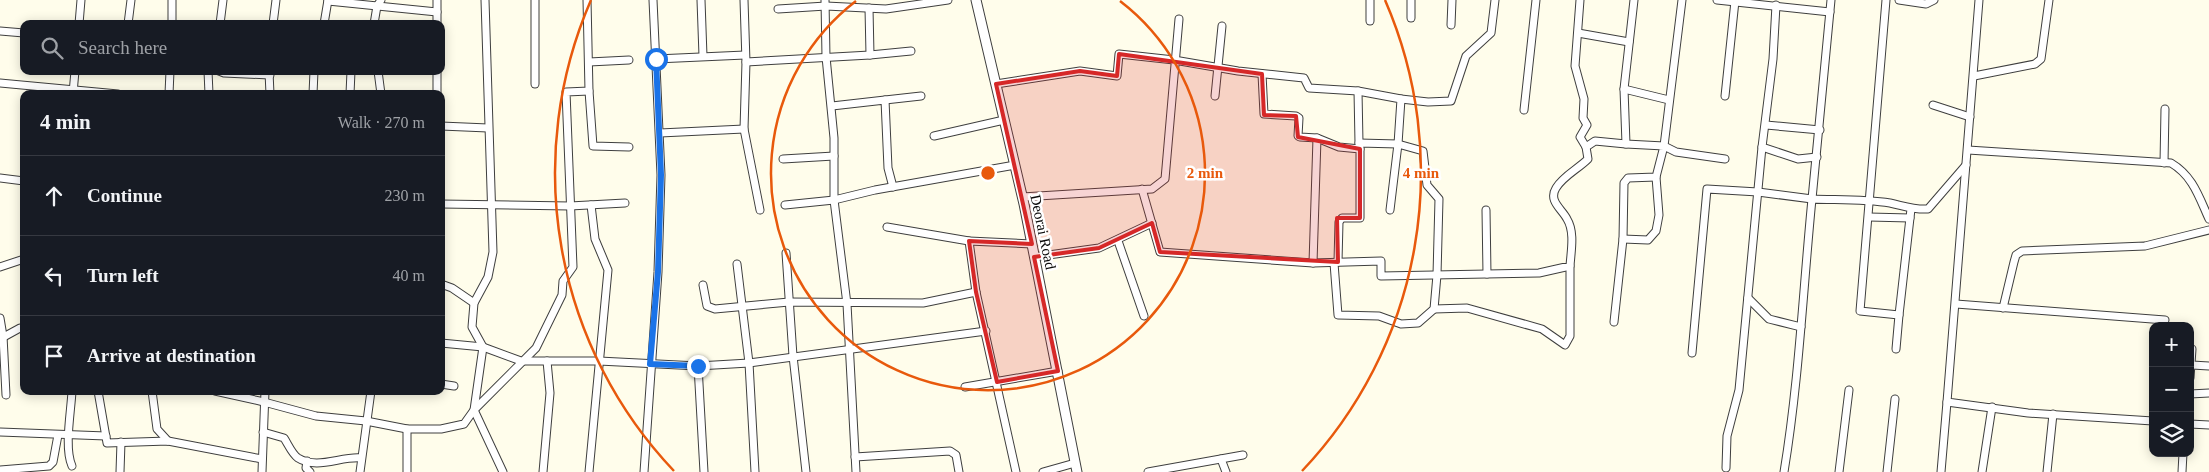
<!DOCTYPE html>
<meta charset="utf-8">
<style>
body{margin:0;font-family:"Times New Roman",serif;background:#242831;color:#f1f3f6}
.controls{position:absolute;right:15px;bottom:15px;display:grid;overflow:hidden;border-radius:10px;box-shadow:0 2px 12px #0003}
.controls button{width:45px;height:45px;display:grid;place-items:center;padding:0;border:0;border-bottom:1px solid #363941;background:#171b24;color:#f1f3f6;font:25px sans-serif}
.stop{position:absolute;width:15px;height:15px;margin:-11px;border:4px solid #1a73e8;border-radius:50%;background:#fff}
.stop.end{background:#1a73e8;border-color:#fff;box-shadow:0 1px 5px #0008}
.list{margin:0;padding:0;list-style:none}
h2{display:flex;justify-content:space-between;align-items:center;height:65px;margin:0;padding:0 20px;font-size:21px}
h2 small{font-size:16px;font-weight:400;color:#9ea1a6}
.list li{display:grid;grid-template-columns:32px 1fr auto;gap:15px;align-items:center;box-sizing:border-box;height:80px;padding:0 20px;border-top:1px solid #363941}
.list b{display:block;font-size:19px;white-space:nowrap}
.list em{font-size:16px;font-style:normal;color:#9ea1a6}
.icon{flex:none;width:28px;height:28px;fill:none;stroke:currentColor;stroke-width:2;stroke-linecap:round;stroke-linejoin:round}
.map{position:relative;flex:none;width:2209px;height:472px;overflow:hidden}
.search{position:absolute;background:#171b24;box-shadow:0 2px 12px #0003;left:20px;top:20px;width:425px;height:55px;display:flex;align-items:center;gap:12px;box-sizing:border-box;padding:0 18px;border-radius:10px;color:#9ea1a6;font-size:19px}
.panel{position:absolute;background:#171b24;box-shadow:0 2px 12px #0003;left:20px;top:90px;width:425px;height:305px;border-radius:10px}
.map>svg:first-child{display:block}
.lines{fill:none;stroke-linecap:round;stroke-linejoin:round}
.minor-casing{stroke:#3f3f3f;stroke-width:9}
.tertiary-casing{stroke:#3f3f3f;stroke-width:11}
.minor{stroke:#fff;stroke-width:7}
.tertiary{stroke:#fff;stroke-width:9}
.route{stroke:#1a73e8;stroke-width:6}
.marked{fill:#d62828;fill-opacity:0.2;stroke:#d62828;stroke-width:4;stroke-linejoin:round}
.ring{fill:none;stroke:#e8590c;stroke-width:2.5}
.labels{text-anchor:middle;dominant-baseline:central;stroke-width:5;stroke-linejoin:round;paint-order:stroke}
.street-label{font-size:15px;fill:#0c0c0c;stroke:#fff}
.centre{fill:#e8590c;stroke:#fff;stroke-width:2.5}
.ring-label{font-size:15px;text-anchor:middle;font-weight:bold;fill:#e8590c;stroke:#fff;stroke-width:5;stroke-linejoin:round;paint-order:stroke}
</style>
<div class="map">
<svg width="2209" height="472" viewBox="0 0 2209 472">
<rect width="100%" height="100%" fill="#fffdeb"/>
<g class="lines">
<defs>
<g id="minor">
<path d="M 172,0 L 172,24"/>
<path d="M 437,0 L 437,24"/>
<path d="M 485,0 L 493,252 L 488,277 L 474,303 L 472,327 L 483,347 L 474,410 L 503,472"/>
<path d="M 535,0 L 535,84"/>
<path d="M 701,0 L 703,56"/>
<path d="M 744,0 L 746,62 L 744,129 L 760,210"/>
<path d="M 825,0 L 826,57 L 834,138 L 834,200 L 847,304 L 856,472"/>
<path d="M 1580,0 L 1575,66 L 1584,99 L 1583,118 L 1587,125 L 1580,137 L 1586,147"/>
<path d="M 1682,0 L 1664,146 L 1676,152 L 1725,159"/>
<path d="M 1717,0 L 1830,12"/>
<path d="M 1886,0 L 1860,311 L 1899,315 L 1911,209"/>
<path d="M 1899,0 L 1926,4 L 1934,0"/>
<path d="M 1979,0 L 1947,402 L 2028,413 L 2153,421"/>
<path d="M 328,1 L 437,12"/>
<path d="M 1776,5 L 1773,59 L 1762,147 L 1798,159 L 1817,157"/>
<path d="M 778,9 L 826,6 L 886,9 L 948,0"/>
<path d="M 1411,18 L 1411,0"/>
<path d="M 1370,21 L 1370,0"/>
<path d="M 79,24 L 81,0"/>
<path d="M 128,24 L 131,0"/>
<path d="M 220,24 L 223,0"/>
<path d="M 273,24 L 276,0"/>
<path d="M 324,24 L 328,0"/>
<path d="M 374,24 L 377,6 L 381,0"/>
<path d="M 1451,25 L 1452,0"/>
<path d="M 0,31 L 24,33"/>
<path d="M 1578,33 L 1629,42"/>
<path d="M 870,55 L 911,51"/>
<path d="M 656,59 L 745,55"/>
<path d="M 589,62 L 629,60"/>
<path d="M 746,62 L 870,55 L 869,8"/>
<path d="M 208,71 L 209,94"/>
<path d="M 219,71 L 224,73 L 270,75"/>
<path d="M 378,71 L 381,94"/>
<path d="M 269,72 L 270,94"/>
<path d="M 1262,74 L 1264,114 L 1296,116 L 1299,118 L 1298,136 L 1300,137 L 1317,138 L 1339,147 L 1360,149 L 1360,218 L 1342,218 L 1339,222 L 1338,262"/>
<path d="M 1974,76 L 2035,64 L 2041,59 L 2049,0"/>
<path d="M 0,83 L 118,94"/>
<path d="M 996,84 L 1080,71 L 1117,76 L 1119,54 L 1174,60 L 1238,71 L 1304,78 L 1309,88 L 1358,91 L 1401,99 L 1398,144 L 1359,143 L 1360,149"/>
<path d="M 1624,89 L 1669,100"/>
<path d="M 589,91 L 593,146 L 629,147"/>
<path d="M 1358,91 L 1359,143"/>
<path d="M 73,93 L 75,71"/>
<path d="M 169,94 L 170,71"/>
<path d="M 313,94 L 314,71"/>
<path d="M 350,94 L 351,71"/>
<path d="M 437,94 L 437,71"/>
<path d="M 1215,96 L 1222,26"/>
<path d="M 1725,96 L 1735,1"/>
<path d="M 1401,99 L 1428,102 L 1451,101 L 1466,56 L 1491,33 L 1495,0"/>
<path d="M 885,100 L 921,96"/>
<path d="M 1933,105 L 1970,117"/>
<path d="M 832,106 L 885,100 L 888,168 L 893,187"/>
<path d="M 1524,110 L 1536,0"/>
<path d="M 1766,125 L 1820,130"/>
<path d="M 441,126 L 488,128"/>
<path d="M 660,133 L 744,129"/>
<path d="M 934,136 L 1004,120"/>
<path d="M 1968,150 L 2171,163 C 2193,176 2199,197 2209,219"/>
<path d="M 783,159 L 834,156"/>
<path d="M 2164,163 L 2165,109"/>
<path d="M 0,178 L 24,181"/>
<path d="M 1142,189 L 1160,252 L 1313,263 L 1381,261 L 1381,276 L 1539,273 L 1570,266 C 1571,251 1575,232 1567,219 C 1562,209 1548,201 1556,188 C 1563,176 1578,169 1588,159 L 1586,147 L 1595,141 L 1626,144"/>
<path d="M 1022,197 L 1152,189 L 1165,179 L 1179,19"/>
<path d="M 441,204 L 570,206 L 625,203"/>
<path d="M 785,205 L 834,200 L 875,190 L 1015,165"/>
<path d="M 1486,210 L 1487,274"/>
<path d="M 1869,217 L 1910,218"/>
<path d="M 887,227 L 969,241"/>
<path d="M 1623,239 L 1648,240 L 1656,231 L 1659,215 L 1656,177"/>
<path d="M 1118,241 L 1144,316"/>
<path d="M 786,253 L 793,356 L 806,472"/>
<path d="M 1034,257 L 1099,248 L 1152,223"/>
<path d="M 1313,263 L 1317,138"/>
<path d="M 1334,263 L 1338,315 L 1379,316 L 1401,324 L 1418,323 L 1434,309 L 1437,275 L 1439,199 L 1427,185 L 1423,151 L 1398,144 L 1390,210"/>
<path d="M 737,264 L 749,363 L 755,472"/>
<path d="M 0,267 L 24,259"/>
<path d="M 441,284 L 452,288 L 474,303"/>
<path d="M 703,285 L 707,306 L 715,309 L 789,302 L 923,303 L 976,292"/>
<path d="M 1748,298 L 1769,319 L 1801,327"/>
<path d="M 1956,304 L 2165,320"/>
<path d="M 2003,308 L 2014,262 L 2016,255 L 2022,251 L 2145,246 L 2209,230"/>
<path d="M 1434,309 L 1467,308 L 1542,329 L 1565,345 L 1570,336 L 1570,266"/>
<path d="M 0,318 L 3,336 L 6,395"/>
<path d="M 1614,322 L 1623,239 L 1624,183 L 1628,178 L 1656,177 L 1664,146 L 1626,144 L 1624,89 L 1634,0"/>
<path d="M 0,339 L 20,328 L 24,329"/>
<path d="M 441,343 L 483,347 L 521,361 L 599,361 L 698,366 L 749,363 L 986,331"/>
<path d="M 1896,349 L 1899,315"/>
<path d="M 1692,353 L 1707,189 L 1758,192 L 1812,199 L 1831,0"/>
<path d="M 2192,365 L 2209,366"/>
<path d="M 698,366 L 704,472"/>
<path d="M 2190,378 L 2192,349"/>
<path d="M 441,384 L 454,386"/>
<path d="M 965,387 L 1058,371"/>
<path d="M 72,391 C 71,412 64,448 72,466"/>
<path d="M 98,391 L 107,443 L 168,441 L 262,459"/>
<path d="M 152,391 L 157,429 L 168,441"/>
<path d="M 215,391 L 264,402 L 316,416 L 366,421 L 407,429 L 441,429 L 464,424 L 474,410 L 536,348 L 562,295 L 563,281 L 573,267 L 566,92 L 589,91 L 587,0"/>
<path d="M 2190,394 L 2209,393"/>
<path d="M 2190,424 L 2209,425"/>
<path d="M 407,429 L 407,472"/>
<path d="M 0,432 L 106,436"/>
<path d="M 263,432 L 284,438 C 288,444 292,454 298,458 C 317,470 341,456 361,458"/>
<path d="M 855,457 L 950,451 L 956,455 L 959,472"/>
<path d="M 1221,459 L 1226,472"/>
<path d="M 307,461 L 306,468 L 310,472"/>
<path d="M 1726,468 L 1727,436 L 1739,390 L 1762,147"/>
<path d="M 0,470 L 49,466 L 53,462 L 58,435"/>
<path d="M 120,472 L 121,442"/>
<path d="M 262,472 L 265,391"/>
<path d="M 360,472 L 371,391"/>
<path d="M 543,472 L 550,393 L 547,361"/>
<path d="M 589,472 L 608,270 L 595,239 L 591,205"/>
<path d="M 644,472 L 658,272 L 661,175 L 653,0"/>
<path d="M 1016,472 L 976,292 L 969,241 L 1032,244"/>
<path d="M 1043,472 L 1075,463"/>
<path d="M 1148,472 L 1243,455"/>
<path d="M 1784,472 C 1799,381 1803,290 1812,199 C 1838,200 1865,199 1890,203 C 1904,206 1914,210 1928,209 L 1966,165"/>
<path d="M 1839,472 L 1849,390"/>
<path d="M 1887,472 L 1895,399"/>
<path d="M 1941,472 L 1947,402"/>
<path d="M 1982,472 L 1992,407"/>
<path d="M 2047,472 L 2053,414"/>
<path d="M 2182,472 L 2183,453"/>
</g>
<path id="tertiary" d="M 976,0 L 1024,204 L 1077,472"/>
</defs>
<use href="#minor" class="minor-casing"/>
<use href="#tertiary" class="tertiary-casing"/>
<use href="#minor" class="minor"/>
<use href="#tertiary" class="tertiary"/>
</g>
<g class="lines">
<path class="route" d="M 656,59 L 661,175 L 658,272 L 650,364 L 698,366"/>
</g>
<path class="marked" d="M 1119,54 L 1262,74 L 1264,115 L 1296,116 L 1298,137 L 1360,149 L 1360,218 L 1337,218 L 1338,262 L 1160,252 L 1152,223 L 1099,248 L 1034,257 L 1058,371 L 997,382 L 976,292 L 969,241 L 1032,244 L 996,84 L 1080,71 L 1117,76 Z"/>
<g class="ring">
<path d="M1120 1A217 217 0 1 1 856 1"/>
<path d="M674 471A433 433 0 0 1 591 0M1385 0A433 433 0 0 1 1302 471"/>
</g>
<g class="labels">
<g class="street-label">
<text transform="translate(1043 232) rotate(78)">Deorai Road</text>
</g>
</g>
<circle cx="988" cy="173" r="8" class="centre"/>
<g class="ring-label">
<text x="1205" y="178">2 min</text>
<text x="1421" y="178">4 min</text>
</g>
</svg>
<div class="controls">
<button>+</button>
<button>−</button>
<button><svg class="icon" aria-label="layers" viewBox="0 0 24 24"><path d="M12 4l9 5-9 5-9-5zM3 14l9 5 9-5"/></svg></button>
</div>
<div class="stop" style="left:656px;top:59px"></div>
<div class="stop end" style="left:698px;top:366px"></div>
<div class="search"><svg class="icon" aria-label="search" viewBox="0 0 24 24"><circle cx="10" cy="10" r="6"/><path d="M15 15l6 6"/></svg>Search here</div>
<section class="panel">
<h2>4 min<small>Walk · 270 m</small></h2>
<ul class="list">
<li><svg class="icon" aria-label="ahead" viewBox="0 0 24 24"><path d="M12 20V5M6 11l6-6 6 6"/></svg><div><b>Continue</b></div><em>230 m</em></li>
<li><svg class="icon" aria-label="left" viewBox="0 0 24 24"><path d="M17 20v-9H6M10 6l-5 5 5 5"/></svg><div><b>Turn left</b></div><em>40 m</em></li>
<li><svg class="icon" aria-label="arrive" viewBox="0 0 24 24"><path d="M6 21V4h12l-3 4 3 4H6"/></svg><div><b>Arrive at destination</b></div></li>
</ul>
</section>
</div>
